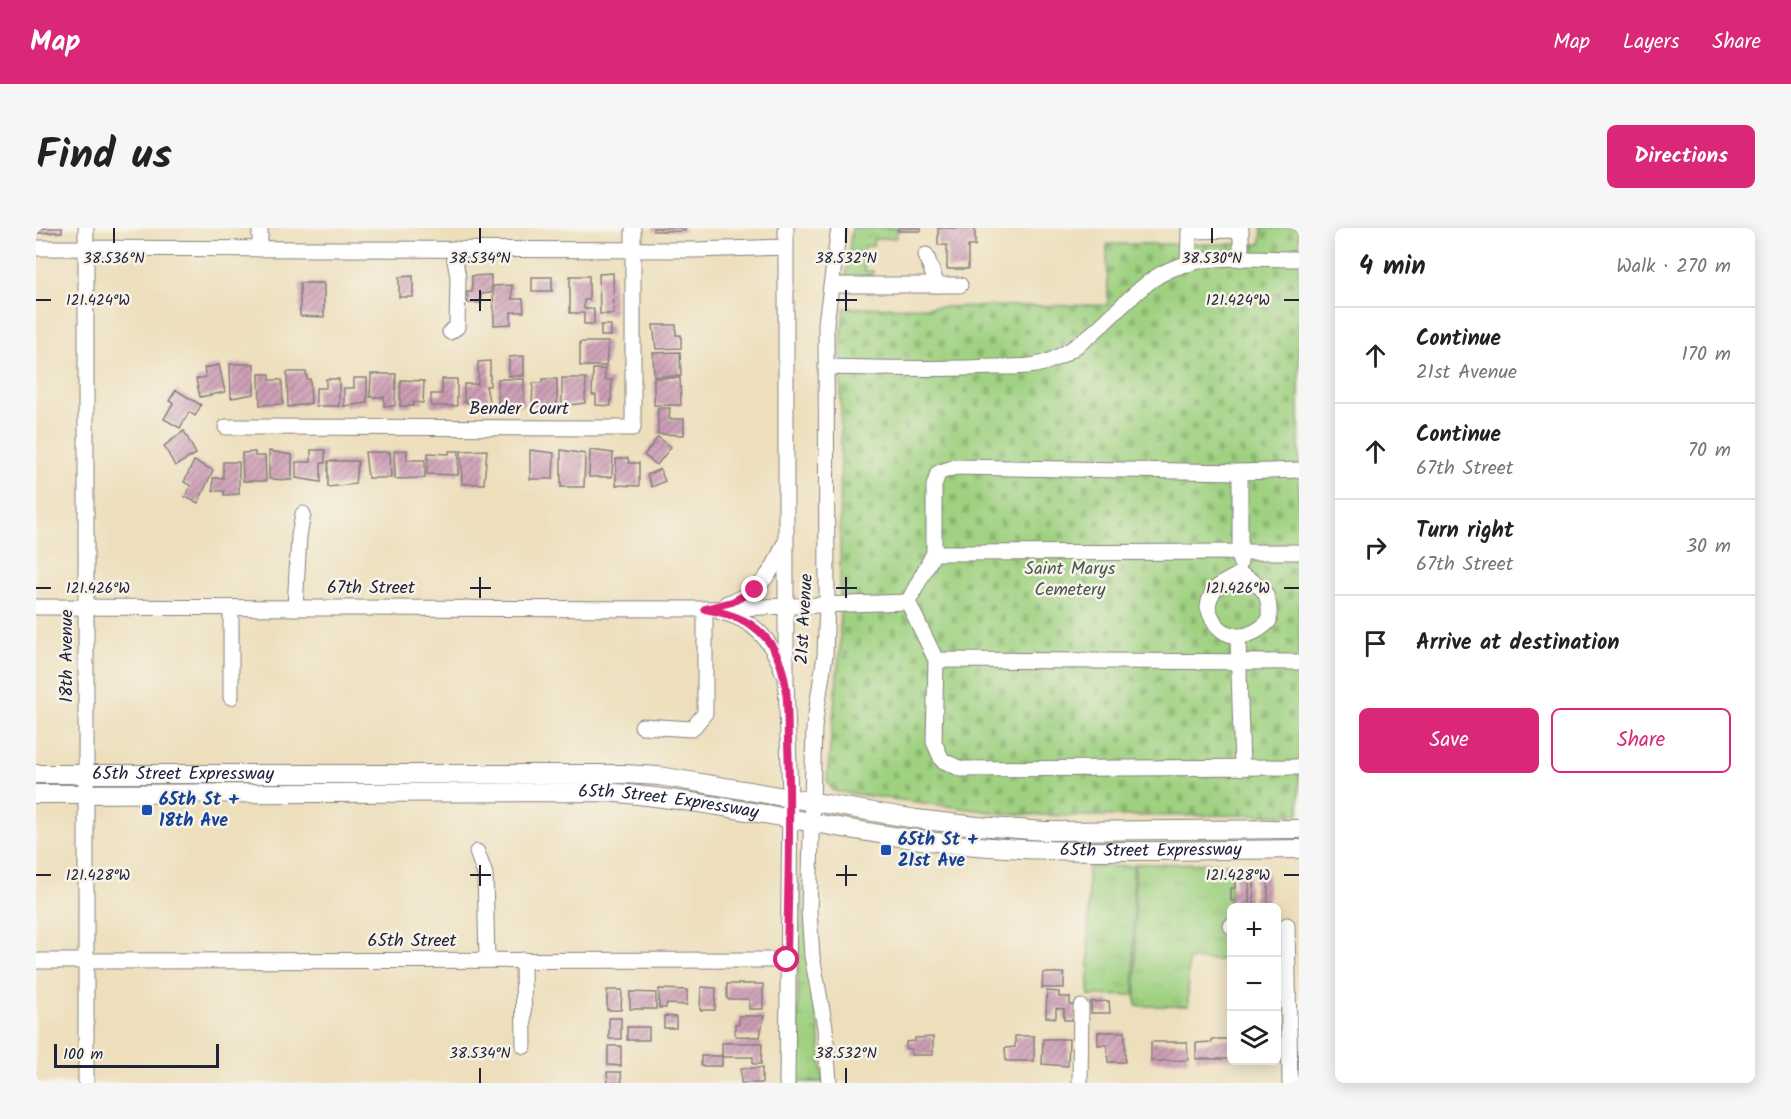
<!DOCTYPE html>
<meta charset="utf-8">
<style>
body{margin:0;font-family:Kalam,sans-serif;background:#f6f6f6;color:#222}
.controls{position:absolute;right:18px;bottom:18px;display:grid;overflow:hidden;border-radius:9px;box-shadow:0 3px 15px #0003}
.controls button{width:54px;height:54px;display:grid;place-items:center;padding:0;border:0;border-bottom:2px solid #e0e0e0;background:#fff;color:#222;font:30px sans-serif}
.scale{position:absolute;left:18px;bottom:15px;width:165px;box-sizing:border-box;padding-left:6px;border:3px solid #22223b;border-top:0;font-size:16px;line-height:21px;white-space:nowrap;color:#22223b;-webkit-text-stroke:4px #f7f3e8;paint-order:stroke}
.stop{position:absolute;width:18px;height:18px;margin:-14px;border:4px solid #db2777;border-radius:50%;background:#fff}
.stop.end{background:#db2777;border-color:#fff;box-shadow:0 2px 6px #0008}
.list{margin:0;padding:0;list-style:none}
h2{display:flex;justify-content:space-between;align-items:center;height:78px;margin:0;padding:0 24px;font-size:26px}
h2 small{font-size:20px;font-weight:400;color:#767676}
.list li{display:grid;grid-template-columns:39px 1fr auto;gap:18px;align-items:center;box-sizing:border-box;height:96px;padding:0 24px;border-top:2px solid #e0e0e0}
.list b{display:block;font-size:22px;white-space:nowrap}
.list p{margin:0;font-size:20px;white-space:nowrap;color:#767676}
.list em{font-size:20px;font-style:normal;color:#767676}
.actions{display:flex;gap:12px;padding:18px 24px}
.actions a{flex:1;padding:14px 0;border:2px solid #db2777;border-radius:9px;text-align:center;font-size:21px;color:#db2777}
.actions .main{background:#db2777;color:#fff}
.icon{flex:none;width:33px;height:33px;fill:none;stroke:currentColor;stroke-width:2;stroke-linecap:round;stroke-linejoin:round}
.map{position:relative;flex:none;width:1263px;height:855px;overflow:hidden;border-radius:9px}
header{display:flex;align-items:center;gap:36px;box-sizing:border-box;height:84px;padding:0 30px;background:#db2777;color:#fff}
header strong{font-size:28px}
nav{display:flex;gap:33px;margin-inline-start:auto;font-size:21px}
.intro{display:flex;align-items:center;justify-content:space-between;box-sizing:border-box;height:144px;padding:0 36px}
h1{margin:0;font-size:42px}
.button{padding:15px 27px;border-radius:9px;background:#db2777;color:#fff;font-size:21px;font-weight:700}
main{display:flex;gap:36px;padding:0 36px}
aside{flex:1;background:#fff;border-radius:9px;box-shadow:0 3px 15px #0003}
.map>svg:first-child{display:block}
.grass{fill:url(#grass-tufts);stroke:#607a5e;stroke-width:1.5}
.cemetery{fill:url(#cemetery-stones);stroke:#607a5e;stroke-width:1.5}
.building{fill:url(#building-hatch)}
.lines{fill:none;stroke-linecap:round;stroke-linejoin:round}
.minor-casing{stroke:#88807c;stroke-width:17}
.major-casing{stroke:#88807c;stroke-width:20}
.minor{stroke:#fff;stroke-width:15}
.major{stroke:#fff;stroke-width:18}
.route{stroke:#db2777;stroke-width:8}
.ticks{fill:none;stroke:#22223b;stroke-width:2}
.transit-dot{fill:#1a4fb4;stroke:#f7f3e8;stroke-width:2}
.labels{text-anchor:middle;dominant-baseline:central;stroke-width:5;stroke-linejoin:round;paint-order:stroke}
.street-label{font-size:18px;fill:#22223b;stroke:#f7f3e8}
.park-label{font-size:18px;fill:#485750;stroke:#f7f3e8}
.transit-label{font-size:18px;font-weight:bold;fill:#164399;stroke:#f7f3e8;text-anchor:start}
.ticks-label{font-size:15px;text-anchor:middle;fill:#22223b;stroke:#f7f3e8;stroke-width:5;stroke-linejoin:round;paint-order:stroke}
</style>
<header>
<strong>Map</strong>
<nav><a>Map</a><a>Layers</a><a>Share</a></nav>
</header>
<div class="intro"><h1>Find us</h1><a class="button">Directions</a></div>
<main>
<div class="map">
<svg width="1263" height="855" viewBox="0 0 1263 855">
<defs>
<pattern id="grass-tufts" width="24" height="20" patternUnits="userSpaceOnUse" patternTransform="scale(1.5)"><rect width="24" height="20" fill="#9fd181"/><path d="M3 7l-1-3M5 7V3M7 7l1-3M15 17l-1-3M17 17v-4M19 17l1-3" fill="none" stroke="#89b370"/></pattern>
<pattern id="cemetery-stones" width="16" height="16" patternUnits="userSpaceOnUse" patternTransform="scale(1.5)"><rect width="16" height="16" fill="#9fd181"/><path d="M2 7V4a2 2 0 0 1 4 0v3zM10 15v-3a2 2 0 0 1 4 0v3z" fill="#89b370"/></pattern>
<pattern id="building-hatch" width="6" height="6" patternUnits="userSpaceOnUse" patternTransform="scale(1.5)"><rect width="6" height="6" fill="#cd9db5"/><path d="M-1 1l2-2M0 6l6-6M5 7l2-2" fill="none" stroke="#a68094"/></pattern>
</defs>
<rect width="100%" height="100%" fill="#f7f3e8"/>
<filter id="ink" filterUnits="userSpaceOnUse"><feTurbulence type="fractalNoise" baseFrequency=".0167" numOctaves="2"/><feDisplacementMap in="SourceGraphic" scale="12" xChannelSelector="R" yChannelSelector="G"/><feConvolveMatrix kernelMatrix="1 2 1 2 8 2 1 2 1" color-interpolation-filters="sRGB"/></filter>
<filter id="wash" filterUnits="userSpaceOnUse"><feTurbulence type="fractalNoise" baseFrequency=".008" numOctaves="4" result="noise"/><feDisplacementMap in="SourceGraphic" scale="24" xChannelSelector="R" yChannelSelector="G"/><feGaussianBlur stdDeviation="1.35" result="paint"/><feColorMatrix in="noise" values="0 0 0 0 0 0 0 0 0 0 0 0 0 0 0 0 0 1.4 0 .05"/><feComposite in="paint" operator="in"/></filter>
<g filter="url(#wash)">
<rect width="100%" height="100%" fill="#eddfbc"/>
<g class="grass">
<path d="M 816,0 L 861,0 L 861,10 L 838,11 L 837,18 L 828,19 L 828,43 L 837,43 L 837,48 L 809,52 Z"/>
<path d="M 1194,635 L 1194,732 L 1152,732 L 1152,778 L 1100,778 L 1099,636 Z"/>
<path d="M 1097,638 L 1098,767 L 1053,768 L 1052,639 Z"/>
<path d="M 763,647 L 783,802 L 787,854 L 761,854 Z"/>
</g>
<path class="cemetery" d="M 1226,0 L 1263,0 L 1263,587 L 1039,588 L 972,586 L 797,563 L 791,552 L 804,419 L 805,115 L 808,80 L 1072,77 L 1071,16 L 1225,16 Z"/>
<g id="blocks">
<g class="building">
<path d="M 0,0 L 26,0 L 26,4 L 0,5 Z"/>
<rect x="617" y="0" width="32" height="3"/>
<rect x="862" y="0" width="23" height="3"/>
<path d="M 902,0 L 939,0 L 939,18 L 932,18 L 932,41 L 911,41 L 911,17 L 902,17 Z"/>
<path d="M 577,45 L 578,86 L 564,86 L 563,46 Z"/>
<path d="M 455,47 L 455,65 L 445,66 L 445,75 L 432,75 L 431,64 L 436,64 L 436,48 Z"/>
<path d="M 377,48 L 377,69 L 363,69 L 363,49 Z"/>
<path d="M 534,48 L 553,48 L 553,72 L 548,72 L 548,81 L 558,81 L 558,96 L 548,96 L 548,85 L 534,85 Z"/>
<rect x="496" y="49" width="20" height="14"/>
<path d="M 264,55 L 288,55 L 288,89 L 264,88 Z"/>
<path d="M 476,57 L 476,71 L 487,71 L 488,84 L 475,84 L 475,96 L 458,97 L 457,58 Z"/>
<rect x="565" y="97" width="10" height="11"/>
<path d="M 617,97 L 640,97 L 640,107 L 645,107 L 645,120 L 620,121 Z"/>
<path d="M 544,114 L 572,114 L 570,138 L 544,138 Z"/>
<path d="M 644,124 L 645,148 L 618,148 L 617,125 Z"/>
<path d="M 488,128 L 488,148 L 473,148 L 473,129 Z"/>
<path d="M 454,133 L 454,158 L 450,158 L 454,178 L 442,178 L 442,174 L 428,174 L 428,156 L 442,156 L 442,134 Z"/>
<path d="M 194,136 L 218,136 L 218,166 L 195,170 Z"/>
<path d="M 183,137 L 189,164 L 164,169 L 160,151 L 170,149 L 168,140 Z"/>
<path d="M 557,141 L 569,141 L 569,152 L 576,152 L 575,178 L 560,177 L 560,167 L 556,167 Z"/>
<path d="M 251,144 L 270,144 L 271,151 L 274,151 L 275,175 L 252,179 Z"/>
<path d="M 223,146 L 234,146 L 234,152 L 246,152 L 247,176 L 224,177 Z"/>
<path d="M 335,146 L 360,146 L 359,178 L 348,178 L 348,169 L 334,169 Z"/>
<path d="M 318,150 L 331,150 L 331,175 L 308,178 L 308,160 L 318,160 Z"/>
<path d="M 526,150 L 550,150 L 549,175 L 526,178 Z"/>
<path d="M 618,150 L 644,150 L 645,177 L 618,177 Z"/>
<path d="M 290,151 L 303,151 L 303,178 L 280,178 L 280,160 L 290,160 Z"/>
<path d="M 406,151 L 421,151 L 421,178 L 395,178 L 395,166 L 406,166 Z"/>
<path d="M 462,151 L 488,151 L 488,177 L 462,178 Z"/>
<path d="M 507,151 L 521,151 L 521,177 L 496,177 L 497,155 L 506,155 Z"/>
<path d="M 365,152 L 388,153 L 387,175 L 378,174 L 377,178 L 364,178 Z"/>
<path d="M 140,162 L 165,177 L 159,188 L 153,184 L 144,200 L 128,191 L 137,175 L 133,173 Z"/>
<path d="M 622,180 L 634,180 L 633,191 L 648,191 L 648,207 L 622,206 Z"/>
<path d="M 148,203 L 160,226 L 139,238 L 128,218 Z"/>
<path d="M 622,209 L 635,219 L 621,237 L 608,227 Z"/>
<path d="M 275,222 L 289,222 L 289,235 L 285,235 L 285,254 L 260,250 L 260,234 L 275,234 Z"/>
<path d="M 371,222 L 371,232 L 389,232 L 389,250 L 359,251 L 358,223 Z"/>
<path d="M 451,222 L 448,256 L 426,256 L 425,223 Z"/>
<path d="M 494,222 L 518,225 L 517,251 L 494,251 Z"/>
<path d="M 525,222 L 549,226 L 548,259 L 525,259 Z"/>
<path d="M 554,222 L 577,225 L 576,249 L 553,249 Z"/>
<path d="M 233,223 L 256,227 L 256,252 L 233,251 Z"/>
<path d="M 413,223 L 423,223 L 422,247 L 391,246 L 392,225 L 413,226 Z"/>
<path d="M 219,224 L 219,228 L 229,228 L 230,253 L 207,253 L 206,225 Z"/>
<path d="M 329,224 L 354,224 L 355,250 L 332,250 Z"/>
<path d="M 592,230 L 593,235 L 603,235 L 603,258 L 580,257 L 580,231 Z"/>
<path d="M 158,233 L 177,242 L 162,275 L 149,269 L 155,258 L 148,254 Z"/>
<path d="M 292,233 L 322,233 L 319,256 L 292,259 Z"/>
<path d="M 187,234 L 203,234 L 203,266 L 188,267 L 188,263 L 177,263 L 177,250 L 187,250 Z"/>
<path d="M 624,241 L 629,253 L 616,259 L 611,247 Z"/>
<path d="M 1213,645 L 1213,679 L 1199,679 L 1199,673 L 1195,673 L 1195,660 L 1199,660 L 1199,646 Z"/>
<rect x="1218" y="645" width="14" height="34"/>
<path d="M 1007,745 L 1028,745 L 1028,760 L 1006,760 Z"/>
<path d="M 691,756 L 727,756 L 727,781 L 713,781 L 713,771 L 691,771 Z"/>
<path d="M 665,759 L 680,760 L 679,782 L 664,782 Z"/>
<path d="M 623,761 L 651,762 L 651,777 L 630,776 L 630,780 L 623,780 Z"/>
<path d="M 571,762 L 586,762 L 585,782 L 571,782 Z"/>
<path d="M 1011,763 L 1023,764 L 1023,769 L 1034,769 L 1034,777 L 1039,777 L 1039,792 L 1028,792 L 1028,781 L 1020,780 L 1020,790 L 1010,789 Z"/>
<path d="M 594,764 L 620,765 L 620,781 L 594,781 Z"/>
<path d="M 1073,773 L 1074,785 L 1055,785 L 1055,774 Z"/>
<path d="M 628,788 L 640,789 L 640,800 L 628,800 Z"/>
<path d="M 703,788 L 728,788 L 724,809 L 699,808 L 699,796 L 703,796 Z"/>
<rect x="573" y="790" width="12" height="21"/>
<rect x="591" y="799" width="22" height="13"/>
<path d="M 1062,804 L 1089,804 L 1089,834 L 1072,834 L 1071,817 L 1062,817 Z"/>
<path d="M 979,808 L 998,808 L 998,833 L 970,833 L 969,820 L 979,819 Z"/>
<path d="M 897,809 L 897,827 L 875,827 L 875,821 L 870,821 L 870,814 L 879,813 L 879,810 Z"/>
<path d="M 1007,811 L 1033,811 L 1032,838 L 1006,836 Z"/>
<path d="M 1176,811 L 1194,811 L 1194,831 L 1160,831 L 1160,815 L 1176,814 Z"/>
<path d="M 1115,814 L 1151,814 L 1152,832 L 1115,833 Z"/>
<path d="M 686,815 L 726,815 L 725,836 L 717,836 L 717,829 L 686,829 Z"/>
<path d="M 572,818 L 585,818 L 585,838 L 572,837 Z"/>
<rect x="665" y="828" width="21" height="10"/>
<rect x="705" y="840" width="21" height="15"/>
<path d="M 571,844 L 585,844 L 586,855 L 572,855 Z"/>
</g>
</g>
</g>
<g filter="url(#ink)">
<use href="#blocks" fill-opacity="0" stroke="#88807c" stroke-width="1.5"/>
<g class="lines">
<defs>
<g id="minor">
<path d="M 224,0 L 224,21"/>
<path d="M 750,0 L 750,452 L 754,568 L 751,855"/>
<path d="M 0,20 L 660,22 L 750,19"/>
<path d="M 890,27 L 901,57"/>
<path d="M 1152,36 L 1153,3 L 1205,2 L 1205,31"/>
<path d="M 795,57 L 924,57"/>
<path d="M 414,104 L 421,99 L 422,49 L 417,21"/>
<path d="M 790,139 C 846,140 903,142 959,139 C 978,139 1000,140 1018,131 C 1059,111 1078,81 1113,54 C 1154,22 1214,31 1263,31"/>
<path d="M 190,199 L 597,200 L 597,0"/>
<path d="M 1263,242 L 1204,244 L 919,239 L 902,245 L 898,258 L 898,325 L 872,374 L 900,432 L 898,514 L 906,532 L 925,541 L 1263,539"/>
<path d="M 1204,244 L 1204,334"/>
<path d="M 898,325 L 1263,324"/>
<path d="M 1204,346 C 1228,359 1235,365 1233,393 C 1210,416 1181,413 1172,379 C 1174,359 1187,355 1204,346 Z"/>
<path d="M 691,375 C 721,367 737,345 747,318"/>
<path d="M 0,379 L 669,381 L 872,374"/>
<path d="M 195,380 L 195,469"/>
<path d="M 259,380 L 263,308 L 267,286"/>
<path d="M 684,384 C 718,391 736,413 747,444"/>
<path d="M 1202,410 L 1206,540"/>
<path d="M 900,432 L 1263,434"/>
<path d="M 606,498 L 656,501 L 669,485 L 669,381"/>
<path d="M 441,624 L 449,646 L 451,732"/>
<path d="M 1251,697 L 1254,855"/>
<path d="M 1195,698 L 1196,698"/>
<path d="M 487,732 L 488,818"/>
<path d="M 0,733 L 751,732"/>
<path d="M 50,855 L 50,0"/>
<path d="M 793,855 L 789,799 L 776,728 L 773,683 L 778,499 L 789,427 L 791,375 L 790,95 L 803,0"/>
<path d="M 1044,855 L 1045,779"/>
</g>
<g id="major">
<path id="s1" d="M 0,546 L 588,546 L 623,548 L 880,591 L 941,598 L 1009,603 L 1263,601"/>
<path id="s2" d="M 0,566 L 568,564 C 680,572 789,601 900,614 C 1020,628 1142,622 1263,621"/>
</g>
</defs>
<use href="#minor" class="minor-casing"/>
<use href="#major" class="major-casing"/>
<use href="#minor" class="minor"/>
<use href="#major" class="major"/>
</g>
</g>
<g class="lines" filter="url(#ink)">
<path class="route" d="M 719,362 L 696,374 L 669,381 C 697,386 722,394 737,420 C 754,449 751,482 752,513 C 755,586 752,659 751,732"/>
</g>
<path class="ticks" d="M 78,0 L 78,15M 444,0 L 444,15M 810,0 L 810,15M 1176,0 L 1176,15M 444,62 L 444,83M 810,62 L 810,83M 0,72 L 15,72M 434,72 L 455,72M 800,72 L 821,72M 1248,72 L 1263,72M 444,349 L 444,370M 810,349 L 810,370M 0,360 L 15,360M 434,360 L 455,360M 800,360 L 821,360M 1248,360 L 1263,360M 444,637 L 444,658M 810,637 L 810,658M 0,647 L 15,647M 434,647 L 455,647M 800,647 L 821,647M 1248,647 L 1263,647M 444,840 L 444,855M 810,840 L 810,855"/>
<g class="transit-dot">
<rect x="105" y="576" width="12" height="12" rx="3"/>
<rect x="844" y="616" width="12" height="12" rx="3"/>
</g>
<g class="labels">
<g class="street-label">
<text x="483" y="181">Bender Court</text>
<text x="335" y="360">67th Street</text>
<text transform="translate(769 391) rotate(-87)">21st Avenue</text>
<text transform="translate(31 428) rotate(-90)">18th Avenue</text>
<text stroke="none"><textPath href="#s1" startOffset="147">65th Street Expressway</textPath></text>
<text stroke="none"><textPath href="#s2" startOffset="633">65th Street Expressway</textPath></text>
<text stroke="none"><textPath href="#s2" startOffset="1119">65th Street Expressway</textPath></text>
<text x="376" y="713">65th Street</text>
</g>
<g class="park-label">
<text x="1034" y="341">Saint Marys<tspan x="1034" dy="21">Cemetery</tspan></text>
</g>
<g class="transit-label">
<text x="123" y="572">65th St +<tspan x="123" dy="21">18th Ave</tspan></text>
<text x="862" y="612">65th St +<tspan x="862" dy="21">21st Ave</tspan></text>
</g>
</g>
<g class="ticks-label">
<text x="78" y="35">38.536°N</text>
<text x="444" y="35">38.534°N</text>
<text x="810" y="35">38.532°N</text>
<text x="1176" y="35">38.530°N</text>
<text x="1202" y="77">121.424°W</text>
<text x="62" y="77">121.424°W</text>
<text x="1202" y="365">121.426°W</text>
<text x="62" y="365">121.426°W</text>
<text x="1202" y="652">121.428°W</text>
<text x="62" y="652">121.428°W</text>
<text x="444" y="830">38.534°N</text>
<text x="810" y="830">38.532°N</text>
</g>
</svg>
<div class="controls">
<button>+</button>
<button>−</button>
<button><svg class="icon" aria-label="layers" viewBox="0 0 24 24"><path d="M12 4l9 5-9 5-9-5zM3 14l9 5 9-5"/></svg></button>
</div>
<div class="scale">100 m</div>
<div class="stop" style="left:751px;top:732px"></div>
<div class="stop end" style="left:719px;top:362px"></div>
</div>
<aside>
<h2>4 min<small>Walk · 270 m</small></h2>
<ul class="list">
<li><svg class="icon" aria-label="ahead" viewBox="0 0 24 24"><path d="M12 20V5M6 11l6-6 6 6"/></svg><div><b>Continue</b><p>21st Avenue</p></div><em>170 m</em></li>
<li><svg class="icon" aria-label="ahead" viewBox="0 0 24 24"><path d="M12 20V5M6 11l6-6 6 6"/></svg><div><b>Continue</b><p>67th Street</p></div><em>70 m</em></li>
<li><svg class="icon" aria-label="right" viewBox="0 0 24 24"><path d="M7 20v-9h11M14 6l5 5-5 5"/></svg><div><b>Turn right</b><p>67th Street</p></div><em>30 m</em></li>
<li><svg class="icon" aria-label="arrive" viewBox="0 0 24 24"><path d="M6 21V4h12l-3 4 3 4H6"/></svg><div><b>Arrive at destination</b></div></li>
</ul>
<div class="actions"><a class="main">Save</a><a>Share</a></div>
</aside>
</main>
